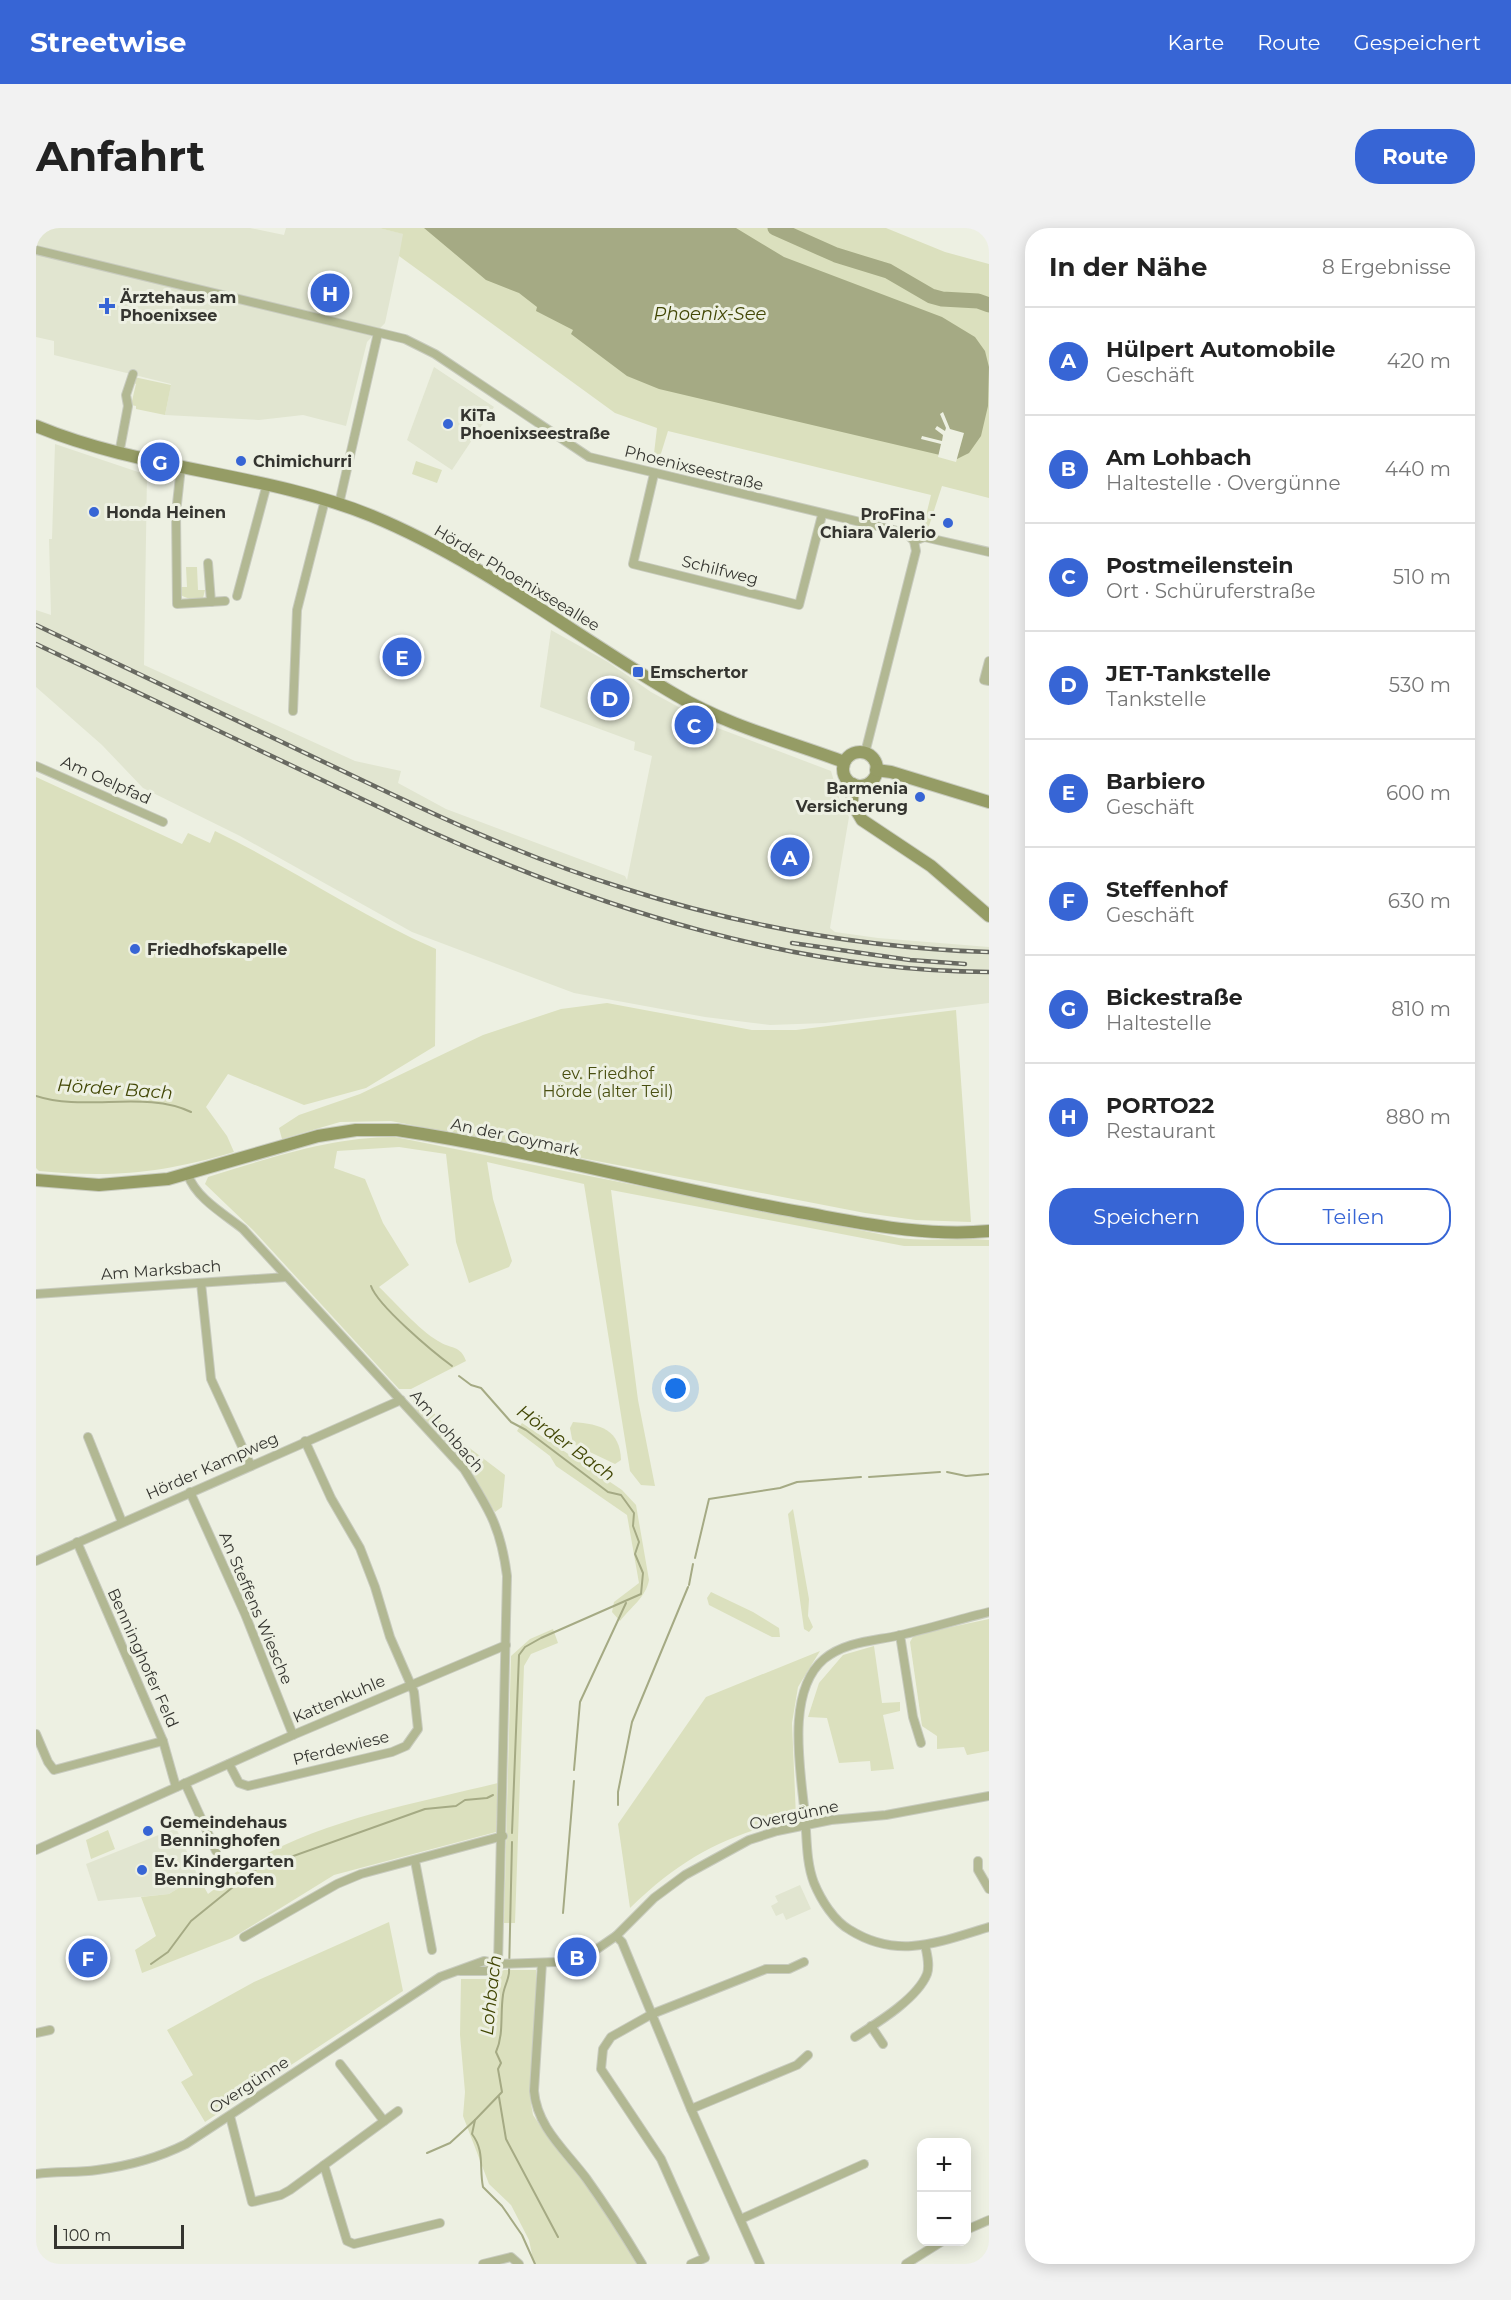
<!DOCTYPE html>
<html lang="de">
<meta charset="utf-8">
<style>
body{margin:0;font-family:Montserrat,sans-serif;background:#f2f2f2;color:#222}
.controls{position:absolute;right:18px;bottom:18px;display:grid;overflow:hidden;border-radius:12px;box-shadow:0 3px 15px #0003}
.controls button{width:54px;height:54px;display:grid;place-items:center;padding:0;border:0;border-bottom:2px solid #e0e0e0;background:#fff;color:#222;font:30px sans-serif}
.scale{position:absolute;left:18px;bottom:15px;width:130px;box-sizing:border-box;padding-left:6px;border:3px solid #353530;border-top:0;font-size:16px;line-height:21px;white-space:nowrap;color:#353530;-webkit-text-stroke:4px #edf0e2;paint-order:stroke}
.you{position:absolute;left:640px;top:1161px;width:21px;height:21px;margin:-15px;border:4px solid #fff;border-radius:50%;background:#1a73e8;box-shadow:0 0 0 9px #1a73e833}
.badge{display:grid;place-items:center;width:39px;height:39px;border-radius:50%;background:#3765d5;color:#fff;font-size:20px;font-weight:700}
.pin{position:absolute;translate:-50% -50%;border:3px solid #fff;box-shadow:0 2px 6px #0006}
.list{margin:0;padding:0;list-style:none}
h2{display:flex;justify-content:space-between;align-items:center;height:78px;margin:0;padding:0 24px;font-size:26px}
h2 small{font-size:20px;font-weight:400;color:#767676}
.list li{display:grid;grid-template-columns:39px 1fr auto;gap:18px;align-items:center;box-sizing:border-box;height:108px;padding:0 24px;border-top:2px solid #e0e0e0}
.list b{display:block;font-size:22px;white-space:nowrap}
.list p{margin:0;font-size:20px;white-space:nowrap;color:#767676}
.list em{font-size:20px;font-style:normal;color:#767676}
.actions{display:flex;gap:12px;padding:18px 24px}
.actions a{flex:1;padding:14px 0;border:2px solid #3765d5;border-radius:24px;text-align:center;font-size:21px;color:#3765d5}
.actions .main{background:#3765d5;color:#fff}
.map{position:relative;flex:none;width:953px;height:2036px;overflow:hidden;border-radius:24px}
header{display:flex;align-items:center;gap:36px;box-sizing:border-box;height:84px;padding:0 30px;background:#3765d5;color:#fff}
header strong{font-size:28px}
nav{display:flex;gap:33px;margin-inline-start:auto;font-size:21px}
.intro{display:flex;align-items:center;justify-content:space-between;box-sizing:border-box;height:144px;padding:0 36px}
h1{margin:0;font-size:42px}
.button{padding:15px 27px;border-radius:24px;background:#3765d5;color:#fff;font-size:21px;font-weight:700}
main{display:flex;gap:36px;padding:0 36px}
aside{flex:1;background:#fff;border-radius:24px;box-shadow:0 3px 15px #0003}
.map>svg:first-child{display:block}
.built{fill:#e1e5d0}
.green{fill:#dbe0be}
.water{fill:#a5aa84}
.pier{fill:#edf0e2}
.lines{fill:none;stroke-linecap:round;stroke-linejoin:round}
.stream{stroke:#a5aa84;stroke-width:2}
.river{stroke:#a5aa84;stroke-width:15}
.street-casing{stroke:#c8cbbe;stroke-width:10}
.secondary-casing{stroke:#c8cbbe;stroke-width:14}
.street{stroke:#b2b893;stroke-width:8}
.secondary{stroke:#959c65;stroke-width:12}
.rail-casing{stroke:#686961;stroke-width:4.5}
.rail{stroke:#edf0e2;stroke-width:2;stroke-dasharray:7;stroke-linecap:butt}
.poi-dot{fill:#3765d5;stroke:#edf0e2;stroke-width:2}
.labels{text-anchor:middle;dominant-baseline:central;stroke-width:6;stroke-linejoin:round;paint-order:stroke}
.poi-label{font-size:16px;font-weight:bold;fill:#353530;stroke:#edf0e2;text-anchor:start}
.street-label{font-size:16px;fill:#353530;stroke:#edf0e2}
.park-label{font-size:16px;fill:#494f10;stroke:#edf0e2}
.water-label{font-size:18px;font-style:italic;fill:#424705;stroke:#edf0e2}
</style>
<header>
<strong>Streetwise</strong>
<nav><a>Karte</a><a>Route</a><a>Gespeichert</a></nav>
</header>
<div class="intro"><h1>Anfahrt</h1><a class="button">Route</a></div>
<main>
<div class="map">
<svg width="953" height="2036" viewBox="0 0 953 2036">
<rect width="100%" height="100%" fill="#edf0e2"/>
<g class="built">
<path d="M 0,0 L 214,0 L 248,7 L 250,0 L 343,0 L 368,6 L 349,95 L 331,114 L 310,198 L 267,187 L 223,192 L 129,187 L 135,156 L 18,127 L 18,113 L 0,109 Z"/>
<path d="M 398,139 L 458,179 L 416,242 L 371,212 Z"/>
<path d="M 19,216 L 111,247 L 108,437 L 319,533 L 365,543 L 362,555 L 410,581 L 589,648 L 591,652 L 616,528 L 598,522 L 599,514 L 504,479 L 515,402 L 572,434 L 615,464 L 679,499 L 795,543 L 804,573 L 813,589 L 794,700 L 799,704 L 842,710 L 953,719 L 953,775 L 789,795 L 734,797 L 669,789 L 538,765 L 376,704 L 204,608 L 107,560 L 66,517 L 0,459 L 0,382 L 15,387 L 13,311 L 16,311 Z"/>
<path d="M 140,1600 L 162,1648 L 133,1666 L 62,1673 L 50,1636 Z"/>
<path d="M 764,1657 L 775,1681 L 750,1692 L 747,1685 L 740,1688 L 735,1678 L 742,1674 L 739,1668 Z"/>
</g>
<g class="green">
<path d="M 343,0 L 850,0 L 909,24 L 953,36 L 953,270 L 906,258 L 892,301 L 887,300 L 895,267 L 632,203 L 622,235 L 617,234 L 621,200 L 579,185 L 363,28 L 367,6 Z"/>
<path d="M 98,149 L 135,157 L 129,187 L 100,181 L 100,178 L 95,177 L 100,156 L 97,155 Z"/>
<path d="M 380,233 L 406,242 L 401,255 L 376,246 Z"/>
<path d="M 150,339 L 161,339 L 162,362 L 169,362 L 167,370 L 156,372 L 144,367 L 143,359 L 151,359 Z"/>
<path d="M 0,549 L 146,616 L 152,605 L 174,615 L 179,603 C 254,639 323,687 400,721 L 399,818 L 330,860 L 268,877 L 192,846 L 170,879 L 191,908 L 198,924 C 127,945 77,950 3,943 L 0,940 Z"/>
<path d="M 571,775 L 716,802 L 760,802 L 920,782 L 935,994 L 880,992 L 829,985 L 355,893 L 304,894 L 246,911 L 243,900 L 263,887 L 324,866 L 447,807 L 525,781 Z"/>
<path d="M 359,909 L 863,1010 C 893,1014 923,1009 953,1012 L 953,1018 L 868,1018 L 575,962 L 602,1172 L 619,1258 L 605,1257 L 594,1243 L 548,956 L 451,934 L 457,971 L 476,1033 L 473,1039 L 433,1055 L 420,1014 L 410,926 L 363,919 L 301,923 L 298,940 L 329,951 L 347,995 L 373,1037 L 343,1059 C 360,1075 382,1101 402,1113 C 414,1121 425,1117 430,1133 L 375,1161 L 363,1161 L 218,1003 L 169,956 L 172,949 C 234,930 294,909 359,909 Z"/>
<path d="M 378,1164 L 423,1212 L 469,1247 L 466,1279 L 459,1284 L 427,1233 L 382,1185 L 377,1174 Z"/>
<path d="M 537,1194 C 565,1196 584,1202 585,1232 L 579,1236 L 537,1216 L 534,1200 Z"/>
<path d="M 486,1195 L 586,1262 L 600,1277 L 613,1352 C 610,1369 595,1379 584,1393 L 576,1384 L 578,1374 L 603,1355 L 591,1287 L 520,1238 L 514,1228 L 481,1203 Z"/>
<path d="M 757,1281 L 773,1371 L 772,1388 L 777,1399 L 773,1404 L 768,1401 L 752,1286 Z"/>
<path d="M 675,1364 L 717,1384 L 743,1400 L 744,1409 L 736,1409 L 673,1377 L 671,1370 Z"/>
<path d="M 953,1391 L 953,1523 L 931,1527 L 928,1519 L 901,1521 L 901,1508 L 886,1498 L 874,1414 L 878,1407 Z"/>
<path d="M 517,1401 L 522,1415 L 495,1426 L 488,1438 L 479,1695 L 468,1695 L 475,1428 L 494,1411 Z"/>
<path d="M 838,1418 L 846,1475 L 864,1474 L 864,1483 L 847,1487 L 858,1541 L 835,1543 L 834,1533 L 803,1535 L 791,1490 L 772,1489 L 783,1455 L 807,1427 Z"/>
<path d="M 784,1423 L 762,1459 L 756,1495 L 760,1589 C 687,1610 650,1626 594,1680 L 582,1596 L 670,1469 Z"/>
<path d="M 462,1555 L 460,1604 L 298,1647 L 196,1710 L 106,1745 L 99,1722 L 120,1708 L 105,1669 L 133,1666 L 162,1648 L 172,1666 C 187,1655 201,1642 217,1633 C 291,1591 380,1575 462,1555 Z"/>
<path d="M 72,1602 L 79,1621 L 55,1631 L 50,1612 Z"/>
<path d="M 353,1694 L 367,1763 L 169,1894 L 145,1854 L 157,1847 L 131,1802 L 218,1754 Z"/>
<path d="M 468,1742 L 500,1742 L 500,1787 L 494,1869 L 497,1887 L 516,1915 L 544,1947 L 603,2036 L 498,2036 L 493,2012 L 475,1977 L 453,1956 L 427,1888 L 429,1864 L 424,1807 L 425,1751 L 451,1751 Z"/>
</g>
<path class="water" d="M 388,0 L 700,0 L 748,29 L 906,89 L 939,109 L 949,123 L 953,139 L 952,178 L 945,208 L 933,225 L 921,231 L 623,161 L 591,148 L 535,106 L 537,102 L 500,83 L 501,79 L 483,65 L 450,52 Z"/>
<path class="pier" d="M 907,184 L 914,201 L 928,205 L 920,234 L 902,229 L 905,216 L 885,211 L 886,208 L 906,213 L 907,207 L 899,201 L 901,198 L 909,203 L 910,200 L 904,186 Z"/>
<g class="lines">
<g class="stream">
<path d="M 0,868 C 48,884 110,862 155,884"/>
<path d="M 335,1058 C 342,1078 397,1124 416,1138"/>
<path d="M 423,1148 L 435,1157 L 445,1160 L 475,1194 L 490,1202 L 572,1264 L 585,1267 L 598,1285 L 597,1298 L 603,1314 L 599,1326 L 607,1345 L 605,1366 L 505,1410 L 489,1419 L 483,1427 L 476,1605"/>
<path d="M 911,1244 L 930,1248 L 953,1246"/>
<path d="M 833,1249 L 904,1244"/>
<path d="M 659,1330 L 673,1271 L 744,1260 L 761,1254 L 825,1249"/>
<path d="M 653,1357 L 657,1336"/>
<path d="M 538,1542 L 544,1474 L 590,1375"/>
<path d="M 582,1577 L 582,1564 L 596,1494 L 652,1359"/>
<path d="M 476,1614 L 473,1745 C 472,1753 468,1759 467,1767 C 464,1787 468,1806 460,1824 L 465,1835 L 462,1841 L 466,1864 L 439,1892 L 436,1906 C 449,1923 443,1940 447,1959 L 466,1978 L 486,2007 L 499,2036"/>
<path d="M 527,1685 L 538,1553"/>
<path d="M 115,1736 L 132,1724 L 155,1693 L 218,1642 L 389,1581 L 420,1578 L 429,1572 L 451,1570 L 457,1567"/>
<path d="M 463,1869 L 470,1911 L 522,2009"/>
<path d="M 391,1925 L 414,1915 L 439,1892"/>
</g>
<path class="river" d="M 739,0 L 800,27 L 852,43 L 895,68 L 906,71 L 942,73 L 953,77"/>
<defs>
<g id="street">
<path d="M 0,22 L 369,111 L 399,126 L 553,229 L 870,305 L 878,313 L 880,323 L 829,525"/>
<path d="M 83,226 L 92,178 L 90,167 L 97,146"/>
<path d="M 145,239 L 140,285 L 141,376 L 189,373"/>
<path d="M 618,246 L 597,336 L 739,371 L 763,377 L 786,287"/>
<path d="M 303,276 L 342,105"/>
<path d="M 878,313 L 888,309 L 953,324"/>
<path d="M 172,335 L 175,374"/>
<path d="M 201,368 L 231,256"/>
<path d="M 953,433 L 948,452 L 953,453"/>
<path d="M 257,483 L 261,382 L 289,272"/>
<path d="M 0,538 L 127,594"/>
<path d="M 152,947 C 160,970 188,986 207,1001 L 428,1241 C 453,1281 465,1300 471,1348 L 462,1736"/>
<path d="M 165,1055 L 175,1151 L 215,1238"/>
<path d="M 0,1066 L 251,1049"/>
<path d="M 52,1209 L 86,1294"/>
<path d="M 154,1264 L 209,1386 L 257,1507"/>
<path d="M 41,1314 L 127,1513 L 140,1559"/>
<path d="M 0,1333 L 365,1172"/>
<path d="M 953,1384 C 924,1391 895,1400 865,1407 C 839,1413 810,1413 788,1431 C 749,1464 765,1544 769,1588 C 771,1611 770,1634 778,1655 C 785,1672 798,1693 814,1702 C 862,1732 903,1714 953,1699"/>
<path d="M 864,1407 L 877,1489 L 885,1515"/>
<path d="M 0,1506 L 12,1534 L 18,1542 L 127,1513"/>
<path d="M 193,1536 L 203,1555 L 212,1558 L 356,1524 L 370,1518 L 382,1501 L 378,1464 L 354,1409 L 339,1359 L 324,1320 L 295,1270 L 269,1213"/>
<path d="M 149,1555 L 180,1623"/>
<path d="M 0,1622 L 257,1507 L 470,1417"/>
<path d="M 379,1633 L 396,1722"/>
<path d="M 942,1633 L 942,1642 L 953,1661"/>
<path d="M 580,1708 L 586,1714 L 655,1881 L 724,2036"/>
<path d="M 208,1709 L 301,1656 L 325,1646 L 467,1608"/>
<path d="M 506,1735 L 498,1863 C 501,1899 529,1922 550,1950 C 570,1978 588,2006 606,2036"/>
<path d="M 424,1743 L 451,1743 L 462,1736"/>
<path d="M 835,1798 L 847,1816"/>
<path d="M 0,1805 L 14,1802"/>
<path d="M 819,1809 C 841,1795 881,1771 891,1746 C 894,1737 891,1726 889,1717"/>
<path d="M 304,1836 L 348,1893"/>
<path d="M 655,1881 L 761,1837 L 772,1827"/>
<path d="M 194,1888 L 216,1974 L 245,1967 L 254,1962 L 362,1883"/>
<path d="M 288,1937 L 311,2013 L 318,2016 L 404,1995"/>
<path d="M 0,1946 C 20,1943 41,1945 61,1942 C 92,1938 122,1930 150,1916 L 404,1749 L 448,1733 L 462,1736 L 520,1734 L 561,1721 L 580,1708 L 618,1670 L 649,1647 L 713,1612 L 741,1603 L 795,1592 L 850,1587 L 953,1568"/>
<path d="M 705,1991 L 828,1936"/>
<path d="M 930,2002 L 953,1992"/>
<path d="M 447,2036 L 475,2029 L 483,2036"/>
<path d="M 655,2036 L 669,2030 L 625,1931 L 565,1841 L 567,1821 L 575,1809 L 616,1786 L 730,1741 L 753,1741 L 768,1734"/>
<path d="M 870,2036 L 905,2014"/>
</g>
<g id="secondary">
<path d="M 0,198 C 108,243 228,244 336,288 C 445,333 539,408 640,467 C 692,498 752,513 808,534"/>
<circle cx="824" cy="541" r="17"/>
<path d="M 840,542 L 855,544 L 953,574"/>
<path d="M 817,556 L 816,575 L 826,592 L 895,638 L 953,688"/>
<path d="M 0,952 L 63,957 L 132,951 L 282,908 L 320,902 L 361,902 C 496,922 629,960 763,984 C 826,995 888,1009 953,1003"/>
</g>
</defs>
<use href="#street" class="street-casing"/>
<use href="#secondary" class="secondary-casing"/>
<use href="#street" class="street"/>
<use href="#secondary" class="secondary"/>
<defs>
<g id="rail">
<path d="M 0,397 C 97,443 194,489 290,535 C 388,582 484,628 587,660 C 705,698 829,720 953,724"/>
<path d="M 0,416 L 389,601 C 565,681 758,743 953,744"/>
<path d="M 756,715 L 874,732 L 929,736"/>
</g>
</defs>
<use href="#rail" class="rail-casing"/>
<use href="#rail" class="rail"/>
</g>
<g class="poi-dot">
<path d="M68 69h6v6h6v6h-6v6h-6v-6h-6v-6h6z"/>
<circle cx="412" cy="196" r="6"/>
<circle cx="205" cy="233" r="6"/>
<circle cx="58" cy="284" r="6"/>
<circle cx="912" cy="295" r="6"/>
<rect x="596" y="438" width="12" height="12" rx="3"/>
<circle cx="884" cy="569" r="6"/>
<circle cx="99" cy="721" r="6"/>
<circle cx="112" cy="1603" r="6"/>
<circle cx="106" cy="1642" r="6"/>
</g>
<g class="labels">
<g class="poi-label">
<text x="84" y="69">Ärztehaus am<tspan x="84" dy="18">Phoenixsee</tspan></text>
<text x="424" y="187">KiTa<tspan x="424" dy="18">Phoenixseestraße</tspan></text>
<text x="217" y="233">Chimichurri</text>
<text x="70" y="284">Honda Heinen</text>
<text x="900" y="286" text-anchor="end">ProFina -<tspan x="900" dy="18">Chiara Valerio</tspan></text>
<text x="614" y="444">Emschertor</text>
<text x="872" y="560" text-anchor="end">Barmenia<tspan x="872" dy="18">Versicherung</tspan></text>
<text x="111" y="721">Friedhofskapelle</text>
<text x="124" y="1594">Gemeindehaus<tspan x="124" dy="18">Benninghofen</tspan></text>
<text x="118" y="1633">Ev. Kindergarten<tspan x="118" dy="18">Benninghofen</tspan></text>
</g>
<g class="street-label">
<text transform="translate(658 240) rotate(14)">Phoenixseestraße</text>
<text transform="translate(684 342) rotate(14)">Schilfweg</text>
<text transform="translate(481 350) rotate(31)">Hörder Phoenixseeallee</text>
<text transform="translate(70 552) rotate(24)">Am Oelpfad</text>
<text transform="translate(479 909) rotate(12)">An der Goymark</text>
<text transform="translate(125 1042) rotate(-4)">Am Marksbach</text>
<text transform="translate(411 1203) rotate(49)">Am Lohbach</text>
<text transform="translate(176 1238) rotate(-24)">Hörder Kampweg</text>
<text transform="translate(220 1380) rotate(67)">An Steffens Wiesche</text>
<text transform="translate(107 1430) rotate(66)">Benninghofer Feld</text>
<text transform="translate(303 1471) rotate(-23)">Kattenkuhle</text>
<text transform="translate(305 1520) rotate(-14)">Pferdewiese</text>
<text transform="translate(758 1587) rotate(-12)">Overgünne</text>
<text transform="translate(213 1857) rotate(-33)">Overgünne</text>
</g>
<g class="park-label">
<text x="572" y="845">ev. Friedhof<tspan x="572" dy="18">Hörde (alter Teil)</tspan></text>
</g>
<g class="water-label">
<text x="674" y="86">Phoenix-See</text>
<text transform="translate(79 861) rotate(4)">Hörder Bach</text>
<text transform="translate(530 1215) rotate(36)">Hörder Bach</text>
<text transform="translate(455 1767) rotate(-84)">Lohbach</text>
</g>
</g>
</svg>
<div class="controls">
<button>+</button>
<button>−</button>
</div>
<div class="scale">100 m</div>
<div class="you"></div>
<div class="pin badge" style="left:754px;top:629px">A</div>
<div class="pin badge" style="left:541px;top:1729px">B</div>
<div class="pin badge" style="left:658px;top:497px">C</div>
<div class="pin badge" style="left:574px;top:470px">D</div>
<div class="pin badge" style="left:366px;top:429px">E</div>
<div class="pin badge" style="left:52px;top:1730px">F</div>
<div class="pin badge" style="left:124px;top:234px">G</div>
<div class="pin badge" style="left:294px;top:65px">H</div>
</div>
<aside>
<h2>In der Nähe<small>8 Ergebnisse</small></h2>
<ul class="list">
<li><span class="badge">A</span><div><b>Hülpert Automobile</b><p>Geschäft</p></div><em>420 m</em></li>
<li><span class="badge">B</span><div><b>Am Lohbach</b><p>Haltestelle · Overgünne</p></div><em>440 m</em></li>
<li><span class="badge">C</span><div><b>Postmeilenstein</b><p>Ort · Schüruferstraße</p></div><em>510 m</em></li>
<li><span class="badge">D</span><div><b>JET-Tankstelle</b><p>Tankstelle</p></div><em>530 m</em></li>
<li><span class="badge">E</span><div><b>Barbiero</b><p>Geschäft</p></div><em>600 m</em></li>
<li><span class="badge">F</span><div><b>Steffenhof</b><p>Geschäft</p></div><em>630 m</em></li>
<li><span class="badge">G</span><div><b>Bickestraße</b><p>Haltestelle</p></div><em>810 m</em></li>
<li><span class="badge">H</span><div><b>PORTO22</b><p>Restaurant</p></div><em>880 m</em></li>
</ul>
<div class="actions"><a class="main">Speichern</a><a>Teilen</a></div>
</aside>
</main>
